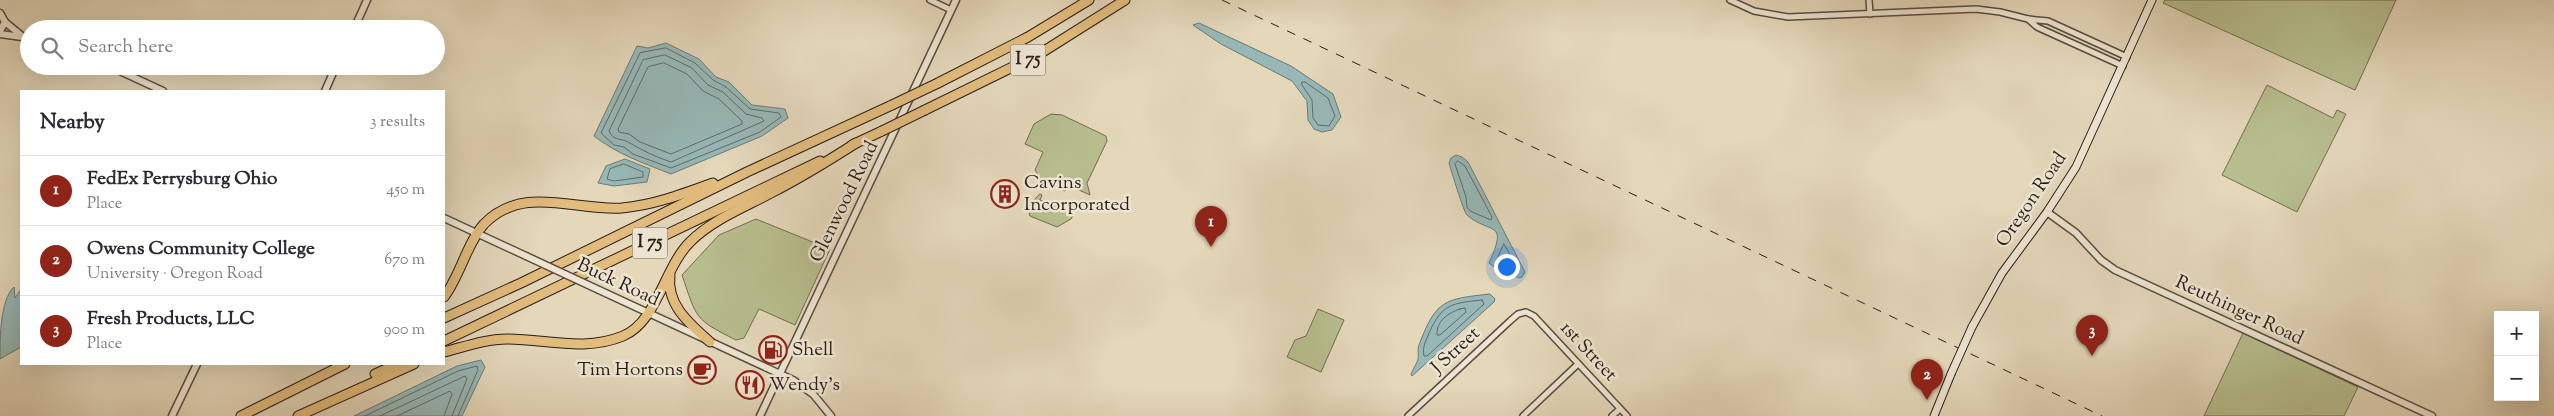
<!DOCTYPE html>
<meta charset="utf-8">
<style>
body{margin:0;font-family:"Sorts Mill Goudy",serif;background:#f7f7f7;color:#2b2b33}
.controls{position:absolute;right:15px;bottom:15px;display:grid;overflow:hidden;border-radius:0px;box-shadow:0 5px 20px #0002}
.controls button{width:45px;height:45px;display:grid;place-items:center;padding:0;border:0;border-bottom:1px solid #e1e1e2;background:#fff;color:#2b2b33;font:25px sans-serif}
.you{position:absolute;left:1506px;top:266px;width:18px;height:18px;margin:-12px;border:4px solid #fff;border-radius:50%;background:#1a73e8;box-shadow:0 0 0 8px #1a73e833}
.badge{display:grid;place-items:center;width:32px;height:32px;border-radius:50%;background:#8f2418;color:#fff;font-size:16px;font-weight:700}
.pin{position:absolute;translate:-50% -41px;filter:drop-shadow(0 1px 2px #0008)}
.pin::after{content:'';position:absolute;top:26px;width:18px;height:15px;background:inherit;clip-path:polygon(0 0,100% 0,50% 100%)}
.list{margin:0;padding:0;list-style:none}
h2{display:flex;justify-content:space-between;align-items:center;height:65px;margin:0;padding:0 20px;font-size:21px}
h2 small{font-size:16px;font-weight:400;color:#7c7c81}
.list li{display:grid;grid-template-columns:32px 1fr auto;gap:15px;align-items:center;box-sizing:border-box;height:70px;padding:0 20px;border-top:1px solid #e1e1e2}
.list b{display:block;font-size:19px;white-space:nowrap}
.list p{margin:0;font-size:16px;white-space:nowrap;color:#7c7c81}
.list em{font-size:16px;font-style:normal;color:#7c7c81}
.icon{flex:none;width:28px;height:28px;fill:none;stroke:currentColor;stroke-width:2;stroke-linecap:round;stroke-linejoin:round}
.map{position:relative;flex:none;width:2554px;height:416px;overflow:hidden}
.search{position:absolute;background:#fff;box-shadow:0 5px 20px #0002;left:20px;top:20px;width:425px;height:55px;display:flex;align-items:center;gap:12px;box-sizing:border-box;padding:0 18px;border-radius:28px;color:#7c7c81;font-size:19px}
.panel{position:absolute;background:#fff;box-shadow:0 5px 20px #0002;left:20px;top:90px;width:425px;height:275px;border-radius:0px}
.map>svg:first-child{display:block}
.green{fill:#b7bd8d;stroke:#706d52}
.water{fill:#97b8b7;stroke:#6b7a77}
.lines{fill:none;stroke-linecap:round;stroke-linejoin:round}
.shore{stroke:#606a68;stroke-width:1}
.minor-casing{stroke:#584c40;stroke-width:8}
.tertiary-casing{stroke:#584c40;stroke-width:9}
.secondary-casing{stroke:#291d18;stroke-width:9}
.motorway-casing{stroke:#291d18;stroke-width:11}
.minor{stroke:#ede5d2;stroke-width:5}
.tertiary{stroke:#ede5d2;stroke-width:6}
.secondary{stroke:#ede5d2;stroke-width:7}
.motorway{stroke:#e2bc7d;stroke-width:9}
.rail{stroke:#291d18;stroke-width:1;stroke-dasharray:9 9;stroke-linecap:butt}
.tertiary-bridge-casing{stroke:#584c40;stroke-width:9;stroke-linecap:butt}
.secondary-bridge-casing{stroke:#291d18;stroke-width:9;stroke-linecap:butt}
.motorway-bridge-casing{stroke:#291d18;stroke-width:11;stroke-linecap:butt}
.tertiary-bridge{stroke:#ede5d2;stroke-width:6}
.secondary-bridge{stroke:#ede5d2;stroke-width:7}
.motorway-bridge{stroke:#e2bc7d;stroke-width:9}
.labels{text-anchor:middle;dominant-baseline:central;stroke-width:5;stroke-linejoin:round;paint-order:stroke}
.shield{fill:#ede5d2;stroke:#645950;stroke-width:1}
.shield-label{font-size:18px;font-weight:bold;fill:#291d18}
.poi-label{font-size:19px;fill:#291d18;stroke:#ede5d2;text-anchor:start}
.street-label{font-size:19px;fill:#291d18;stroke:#ede5d2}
</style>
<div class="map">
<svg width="2554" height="416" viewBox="0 0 2554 416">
<rect width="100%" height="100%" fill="#e4d7ba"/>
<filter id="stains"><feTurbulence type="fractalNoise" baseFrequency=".004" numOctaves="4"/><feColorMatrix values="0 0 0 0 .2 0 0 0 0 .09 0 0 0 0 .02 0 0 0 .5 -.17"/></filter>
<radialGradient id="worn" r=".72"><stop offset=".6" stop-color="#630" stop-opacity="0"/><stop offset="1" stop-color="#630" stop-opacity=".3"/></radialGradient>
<g class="green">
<path d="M 2165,0 L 2396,0 L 2355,90 L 2163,3 Z"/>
<path d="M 2267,85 L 2333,118 L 2337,110 L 2346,114 L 2297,212 L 2222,175 Z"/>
<path d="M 1051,114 L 1062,115 L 1106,136 L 1107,141 L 1087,183 L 1090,195 L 1068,185 L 1065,191 L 1042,181 L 1035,170 L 1043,152 L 1025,144 L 1034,124 Z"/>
<path d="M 1040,194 L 1042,195 L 1040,200 L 1073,215 L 1071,219 L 1057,227 L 1030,216 C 1027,211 1034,198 1040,194 Z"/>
<path d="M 756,219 L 830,249 L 795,325 L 759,309 L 744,338 L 736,340 C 694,319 697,319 682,275 L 719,235 Z"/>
<path d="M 1318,309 L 1344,320 L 1321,372 L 1287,357 L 1295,340 L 1306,336 Z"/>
<path d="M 2243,333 L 2358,387 L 2344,416 L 2204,416 Z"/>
</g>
<g class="water">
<path d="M 1199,23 L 1291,66 L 1333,94 L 1341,117 L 1332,130 L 1322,132 L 1314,129 L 1308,120 L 1307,101 L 1292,81 L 1221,44 L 1193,25 Z"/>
<path d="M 666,43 L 699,59 L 716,77 L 729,82 L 752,105 L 785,109 L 788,118 L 762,136 L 671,174 C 643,163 617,154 594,136 L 637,46 L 648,48 Z"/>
<path d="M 1456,155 L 1462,157 L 1468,162 L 1525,272 L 1522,277 L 1519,278 L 1497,269 L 1489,263 C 1509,219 1490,235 1467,215 C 1464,213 1451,170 1449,163 L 1451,158 Z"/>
<path d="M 625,159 L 650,169 L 647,182 L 614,186 L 598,183 L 606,166 Z"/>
<path d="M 14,287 L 15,298 L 21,289 L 21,347 L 0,359 C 0,338 0,300 14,287 Z"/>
<path d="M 1490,294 L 1495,299 L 1494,302 L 1412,376 L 1411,374 C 1413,369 1416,365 1418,360 C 1419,355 1417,350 1419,345 C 1436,300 1444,299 1490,294 Z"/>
<path d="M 481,360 L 485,367 L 462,416 L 354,416 L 457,366 Z"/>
</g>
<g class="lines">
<g class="shore">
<path d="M 666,48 L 695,63 L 713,80 L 726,87 L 750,109 L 779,113 L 781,117 L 760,132 L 671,168 L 633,154 L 624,147 L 614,145 L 601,133 L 640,53 Z"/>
<path d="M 665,55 L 692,68 L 708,85 L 723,92 L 746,114 L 762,118 L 764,121 L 671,162 C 655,157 642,150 628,142 C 621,138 613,141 609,131 L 643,60 Z"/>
<path d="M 664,63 L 687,74 L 703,91 L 719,99 L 742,121 L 742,124 L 671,154 L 640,142 L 629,134 L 619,132 L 618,129 L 648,67 Z"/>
<path d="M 1302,82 L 1305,82 L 1328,98 L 1335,116 L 1329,126 L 1318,125 L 1313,118 L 1312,100 L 1302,85 Z"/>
<path d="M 1458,161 L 1465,166 L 1492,217 L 1491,220 L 1470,211 L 1467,207 L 1466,197 L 1455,164 Z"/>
<path d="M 624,164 L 643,172 L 643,177 L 614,181 L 607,179 L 610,169 Z"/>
<path d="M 1504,244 L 1517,267 L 1516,271 L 1496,262 Z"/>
<path d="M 1482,300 L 1484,304 L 1427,356 L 1424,356 C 1422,347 1426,341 1429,333 C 1442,304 1452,303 1482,300 Z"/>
<path d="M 1460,309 L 1465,308 L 1466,312 L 1440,335 L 1437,335 C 1436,321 1448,313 1460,309 Z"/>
<path d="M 365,416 L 458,371 L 477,366 L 478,370 L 458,416"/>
<path d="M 380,416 L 465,376 L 467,379 L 452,416"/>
<path d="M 397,416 L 450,391 L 452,394 L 444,416"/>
</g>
<defs>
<g id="minor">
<path d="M 930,0 L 951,10"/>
<path d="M 1730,0 L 1754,11 L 1788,17 L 1976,9 L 2000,12 L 2028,19"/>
<path d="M 1869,0 L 1870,14"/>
<path d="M 2123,66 L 2037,27 L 2028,19 L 2048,21 L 2127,57"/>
<path d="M 1408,416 L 1510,321 L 1518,314 L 1526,312 L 1534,316 L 1627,416"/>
<path d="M 1523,416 L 1578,364"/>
<path d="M 1612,416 L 1620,409"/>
</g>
<g id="tertiary">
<path d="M 0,13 L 5,22 L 0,31"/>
<path d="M 5,22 L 22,36"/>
<path d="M 354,29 L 367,0"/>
<path d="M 0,34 L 29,38"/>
<path d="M 109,66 L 163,91"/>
<path d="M 325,91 L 336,66"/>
<path d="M 2047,212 L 2076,233 L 2101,260 L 2115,270 L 2432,416"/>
<path d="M 444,218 L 526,256"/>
<path d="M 599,290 L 793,380 L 813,394 L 831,416"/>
<path d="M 172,416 L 197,364"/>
<path d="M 760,416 L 956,0"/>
</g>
<g id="secondary">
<path d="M 1972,327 L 2002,273 L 2047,212 L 2076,167 L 2152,0"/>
<path d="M 1934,416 L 1951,374"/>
</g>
<g id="motorway">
<path d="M 938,83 L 1028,37 L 1089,0"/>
<path d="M 925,110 L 1041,53 L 1125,0"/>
<path d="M 852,145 L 882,131"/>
<path d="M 670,275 C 666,305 690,324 710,342"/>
<path d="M 444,297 C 460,276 467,243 484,224 C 523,184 574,211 622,208 C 654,205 683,194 713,183"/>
<path d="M 444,318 L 521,283 L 747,172 L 892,105"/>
<path d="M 444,341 L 820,161"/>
<path d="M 444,352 C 464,347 485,339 507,339 C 547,339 584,352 623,336 C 657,322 664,268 690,242 C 712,220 743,208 771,193 C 800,178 828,161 856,143"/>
<path d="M 375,374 L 397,364"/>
<path d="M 241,416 L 345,364"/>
<path d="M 298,416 L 414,364"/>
</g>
</defs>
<use href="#minor" class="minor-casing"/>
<use href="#tertiary" class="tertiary-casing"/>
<use href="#secondary" class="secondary-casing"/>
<use href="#motorway" class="motorway-casing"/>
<use href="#minor" class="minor"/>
<use href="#tertiary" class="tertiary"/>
<use href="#secondary" class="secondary"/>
<use href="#motorway" class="motorway"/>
<path class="rail" d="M 1222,0 L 2102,416"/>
<defs>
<path id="tertiary-bridge" d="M 526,256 L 599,290"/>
<path id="secondary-bridge" d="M 1951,374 L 1972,327"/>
<g id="motorway-bridge">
<path d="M 892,105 L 938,83"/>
<path d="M 882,131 L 925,110"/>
</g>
</defs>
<use href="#tertiary-bridge" class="tertiary-bridge-casing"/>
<use href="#secondary-bridge" class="secondary-bridge-casing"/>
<use href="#motorway-bridge" class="motorway-bridge-casing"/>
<use href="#tertiary-bridge" class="tertiary-bridge"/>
<use href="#secondary-bridge" class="secondary-bridge"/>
<use href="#motorway-bridge" class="motorway-bridge"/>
</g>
<defs>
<symbol id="building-ring" viewBox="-11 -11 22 22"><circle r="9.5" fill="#ede5d2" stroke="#8f2418" stroke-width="1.5"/><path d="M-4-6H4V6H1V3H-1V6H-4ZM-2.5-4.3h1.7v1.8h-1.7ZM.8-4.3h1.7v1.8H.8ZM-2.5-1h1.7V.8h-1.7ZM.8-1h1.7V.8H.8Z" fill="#8f2418"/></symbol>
<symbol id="fuel-ring" viewBox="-11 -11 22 22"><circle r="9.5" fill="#ede5d2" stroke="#8f2418" stroke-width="1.5"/><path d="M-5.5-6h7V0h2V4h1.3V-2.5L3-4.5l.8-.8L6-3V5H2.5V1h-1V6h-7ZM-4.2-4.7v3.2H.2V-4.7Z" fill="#8f2418"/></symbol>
<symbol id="cafe-ring" viewBox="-11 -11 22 22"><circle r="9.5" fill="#ede5d2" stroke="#8f2418" stroke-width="1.5"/><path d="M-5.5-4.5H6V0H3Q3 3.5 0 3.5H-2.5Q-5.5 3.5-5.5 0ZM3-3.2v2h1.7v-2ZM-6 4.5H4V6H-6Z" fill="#8f2418"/></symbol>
<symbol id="restaurant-ring" viewBox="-11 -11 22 22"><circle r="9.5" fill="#ede5d2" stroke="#8f2418" stroke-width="1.5"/><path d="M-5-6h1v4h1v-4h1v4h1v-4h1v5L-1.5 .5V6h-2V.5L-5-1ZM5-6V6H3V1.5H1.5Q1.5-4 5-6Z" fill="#8f2418"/></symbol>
</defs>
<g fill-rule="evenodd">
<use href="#building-ring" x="989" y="178" width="32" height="32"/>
<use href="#fuel-ring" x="757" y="334" width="32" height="32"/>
<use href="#cafe-ring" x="686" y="354" width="32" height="32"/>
<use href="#restaurant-ring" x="734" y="369" width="32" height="32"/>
</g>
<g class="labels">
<g class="shield">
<rect x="1010.5" y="44.5" width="35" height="31" rx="4"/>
<rect x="632.5" y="227.5" width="35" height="31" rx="4"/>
</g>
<g class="shield-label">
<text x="1028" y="60">I 75</text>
<text x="650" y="243">I 75</text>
</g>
<g class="poi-label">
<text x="1024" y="183">Cavins<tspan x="1024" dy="22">Incorporated</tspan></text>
<text x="792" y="350">Shell</text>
<text x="683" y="370" text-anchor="end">Tim Hortons</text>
<text x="769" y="385">Wendy's</text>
</g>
<g class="street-label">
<text transform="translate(2032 200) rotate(-56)">Oregon Road</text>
<text transform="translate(845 202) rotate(-64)">Glenwood Road</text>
<text transform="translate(618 283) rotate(25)">Buck Road</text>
<text transform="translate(2239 311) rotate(25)">Reuthinger Road</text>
<text transform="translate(1456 351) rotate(-43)">J Street</text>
<text transform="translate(1588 352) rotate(47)">1st Street</text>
</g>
</g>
<rect width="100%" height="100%" filter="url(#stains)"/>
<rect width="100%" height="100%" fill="url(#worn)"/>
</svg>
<div class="controls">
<button>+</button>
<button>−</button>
</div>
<div class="you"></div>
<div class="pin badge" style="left:1211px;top:247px">1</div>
<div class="pin badge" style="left:1927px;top:400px">2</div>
<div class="pin badge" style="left:2092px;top:356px">3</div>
<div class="search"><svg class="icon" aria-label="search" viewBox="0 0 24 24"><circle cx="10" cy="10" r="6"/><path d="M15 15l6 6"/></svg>Search here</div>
<section class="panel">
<h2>Nearby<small>3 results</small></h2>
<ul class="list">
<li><span class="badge">1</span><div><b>FedEx Perrysburg Ohio</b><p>Place</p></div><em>450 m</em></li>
<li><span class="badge">2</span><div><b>Owens Community College</b><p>University · Oregon Road</p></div><em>670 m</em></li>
<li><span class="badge">3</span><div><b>Fresh Products, LLC</b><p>Place</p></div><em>900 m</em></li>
</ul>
</section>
</div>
